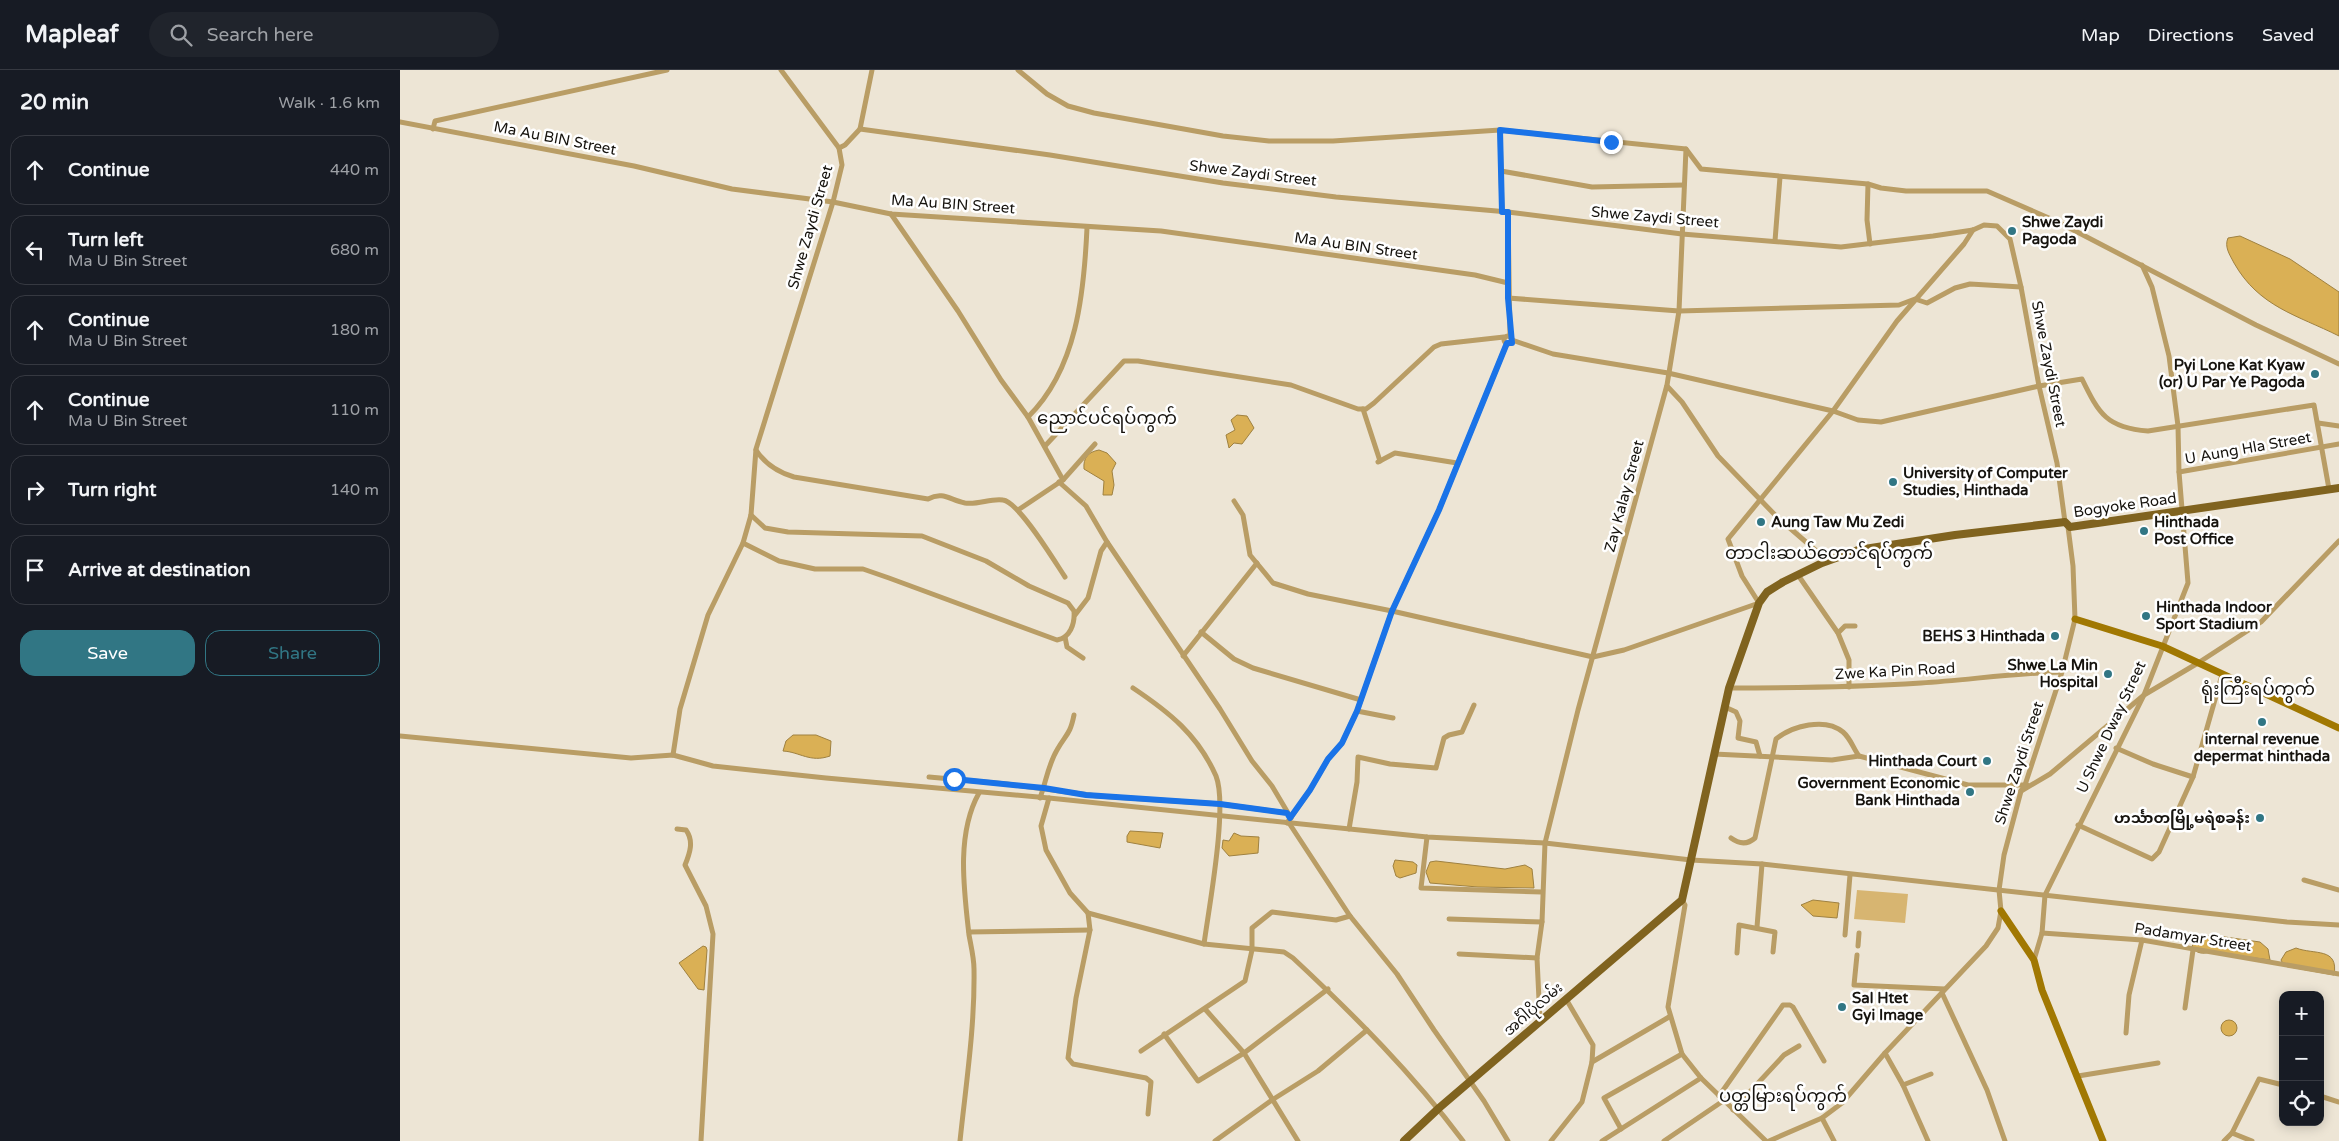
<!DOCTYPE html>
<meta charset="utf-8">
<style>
body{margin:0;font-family:"Varela Round","Noto Sans Myanmar",sans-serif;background:#20242c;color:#f1f3f6}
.controls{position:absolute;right:15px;bottom:15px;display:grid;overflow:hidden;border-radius:10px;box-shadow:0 2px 12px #0003}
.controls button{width:45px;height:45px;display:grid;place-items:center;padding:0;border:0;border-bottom:1px solid #363941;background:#171b24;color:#f1f3f6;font:25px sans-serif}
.stop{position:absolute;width:15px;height:15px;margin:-11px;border:4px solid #1a73e8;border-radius:50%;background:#fff}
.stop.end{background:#1a73e8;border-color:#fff;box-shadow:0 1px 5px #0008}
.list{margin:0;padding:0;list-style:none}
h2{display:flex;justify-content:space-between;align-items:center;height:65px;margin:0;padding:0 20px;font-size:21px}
h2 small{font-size:16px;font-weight:400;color:#9ea1a6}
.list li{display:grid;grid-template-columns:32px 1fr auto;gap:15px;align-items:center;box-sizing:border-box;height:70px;margin:0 10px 10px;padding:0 10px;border:1px solid #363941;border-radius:15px}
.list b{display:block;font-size:19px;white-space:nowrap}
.list p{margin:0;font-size:16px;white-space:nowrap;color:#9ea1a6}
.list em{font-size:16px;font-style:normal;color:#9ea1a6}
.actions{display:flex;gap:10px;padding:15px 20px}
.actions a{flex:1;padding:11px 0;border:1px solid #317684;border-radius:15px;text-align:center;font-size:18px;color:#317684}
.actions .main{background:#317684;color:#fff}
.icon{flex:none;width:28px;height:28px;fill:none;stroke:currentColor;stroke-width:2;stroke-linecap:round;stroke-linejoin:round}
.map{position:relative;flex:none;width:1939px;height:1071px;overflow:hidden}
header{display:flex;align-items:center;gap:30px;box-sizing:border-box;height:70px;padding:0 25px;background:#171b24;border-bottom:1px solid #363941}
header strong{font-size:24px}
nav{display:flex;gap:28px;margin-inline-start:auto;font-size:18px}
.search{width:350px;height:45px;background:#20242c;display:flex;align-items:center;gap:12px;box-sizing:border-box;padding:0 18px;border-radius:28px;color:#9ea1a6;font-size:19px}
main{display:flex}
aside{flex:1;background:#171b24}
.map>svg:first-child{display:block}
.green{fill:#d7b571}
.water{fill:#dab055;stroke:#9f8140}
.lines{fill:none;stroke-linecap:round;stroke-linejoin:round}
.street{stroke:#b99d65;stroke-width:5}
.secondary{stroke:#a17802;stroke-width:7}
.primary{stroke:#80631f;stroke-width:8}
.route{stroke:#1a73e8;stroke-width:6}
.poi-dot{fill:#317684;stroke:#fff;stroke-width:2}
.labels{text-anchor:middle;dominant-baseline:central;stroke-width:5;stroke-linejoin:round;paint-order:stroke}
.street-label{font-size:15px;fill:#16130e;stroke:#fff}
.poi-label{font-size:15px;font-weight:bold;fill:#16130e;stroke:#fff;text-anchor:start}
.quarter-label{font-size:18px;fill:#16130e;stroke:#fff}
</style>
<header>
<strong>Mapleaf</strong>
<div class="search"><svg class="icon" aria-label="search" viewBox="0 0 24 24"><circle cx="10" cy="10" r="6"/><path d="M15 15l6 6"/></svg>Search here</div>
<nav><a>Map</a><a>Directions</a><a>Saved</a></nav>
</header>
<main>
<aside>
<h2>20 min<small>Walk · 1.6 km</small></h2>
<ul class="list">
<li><svg class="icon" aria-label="ahead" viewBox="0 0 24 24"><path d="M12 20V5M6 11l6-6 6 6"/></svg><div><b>Continue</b></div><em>440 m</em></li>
<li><svg class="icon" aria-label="left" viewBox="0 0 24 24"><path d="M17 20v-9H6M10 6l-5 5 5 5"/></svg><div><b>Turn left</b><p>Ma U Bin Street</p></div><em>680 m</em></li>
<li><svg class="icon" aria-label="ahead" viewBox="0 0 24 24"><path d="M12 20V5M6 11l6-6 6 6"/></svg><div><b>Continue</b><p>Ma U Bin Street</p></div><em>180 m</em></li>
<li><svg class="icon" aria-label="ahead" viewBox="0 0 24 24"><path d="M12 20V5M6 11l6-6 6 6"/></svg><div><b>Continue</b><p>Ma U Bin Street</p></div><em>110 m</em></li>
<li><svg class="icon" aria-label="right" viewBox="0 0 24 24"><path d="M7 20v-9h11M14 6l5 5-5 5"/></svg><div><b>Turn right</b></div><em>140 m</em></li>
<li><svg class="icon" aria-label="arrive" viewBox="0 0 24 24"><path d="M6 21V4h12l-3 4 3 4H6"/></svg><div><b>Arrive at destination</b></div></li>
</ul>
<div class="actions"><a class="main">Save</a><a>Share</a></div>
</aside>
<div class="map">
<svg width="1939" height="1071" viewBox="0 0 1939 1071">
<rect width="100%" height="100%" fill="#ede5d5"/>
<path class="green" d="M 1457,820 L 1508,824 L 1505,853 L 1454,849 Z"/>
<g class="water">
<path d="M 1840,166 L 1890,189 L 1939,222 L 1939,266 C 1897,245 1859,237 1834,193 C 1830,185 1824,177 1828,168 Z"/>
<path d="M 837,345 L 847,346 L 854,358 L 842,374 L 834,373 L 829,378 L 826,365 L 835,360 L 831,350 Z"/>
<path d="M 699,380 L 707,383 L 716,393 L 712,401 L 714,415 L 712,425 L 703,425 L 704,411 L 684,399 C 683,388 688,382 699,380 Z"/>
<path d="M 393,665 L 416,665 L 431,671 L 430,686 C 410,693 400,682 383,681 L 386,671 Z"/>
<path d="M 730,761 L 763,763 L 760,778 L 727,772 L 727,766 Z"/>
<path d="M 834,763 L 841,766 L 859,767 L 858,783 L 829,786 L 822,778 L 823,770 L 829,771 Z"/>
<path d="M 995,790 L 1013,792 L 1017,795 L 1016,803 L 1000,808 L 996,806 L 993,796 Z"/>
<path d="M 1036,791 L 1105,799 L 1125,795 L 1132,799 L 1134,818 L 1078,817 L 1030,813 L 1026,802 L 1030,792 Z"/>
<path d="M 1413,830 L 1439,833 L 1437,848 L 1413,846 L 1401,835 Z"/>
<path d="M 1811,865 L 1860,872 L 1868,879 L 1870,890 L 1810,882 C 1803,884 1797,884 1792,877 C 1795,865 1802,868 1811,865 Z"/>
<path d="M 303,876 L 306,877 L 307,880 L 304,920 L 298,919 L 279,893 Z"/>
<path d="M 1896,878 C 1914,885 1939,877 1934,905 L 1884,896 L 1881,890 L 1886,882 Z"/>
<circle cx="1829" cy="958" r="8"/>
</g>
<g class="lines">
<g class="street">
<path d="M 381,0 L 439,78"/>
<path d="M 618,0 L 647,24 L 668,36 L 694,43 L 823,66 L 869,71 L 933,71 L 1100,60 L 1286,79 L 1301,99 L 1312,100 L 1468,114 L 1481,118 L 1506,121 L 1587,121 L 1658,152 L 1856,255 L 1939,294"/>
<path d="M 0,52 L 234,96 L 332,119 L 433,132 L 491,144 L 761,161 L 1075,205 L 1108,213"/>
<path d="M 33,59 L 35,51 L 267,0"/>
<path d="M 460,59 L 472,0"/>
<path d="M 1100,60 L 1102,142"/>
<path d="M 1101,101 L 1192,117 L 1284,115"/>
<path d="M 1468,114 L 1467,150 L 1470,174"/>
<path d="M 1108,142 L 1110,267"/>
<path d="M 491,144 L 558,241 L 601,310 L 628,347 L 663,410"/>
<path d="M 1375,171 L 1380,107"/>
<path d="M 1108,228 L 1279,241 L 1499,235 L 1515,229 L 1527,233 L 1555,218 L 1570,214 L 1621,217"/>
<circle cx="1108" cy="270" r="4"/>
<path d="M 1112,270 L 1153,284 L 1268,303 L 1433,341 L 1458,350 L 1481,352 L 1639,316 L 1682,309 C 1699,344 1707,358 1748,361 L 1914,335 L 1929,419"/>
<path d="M 1267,316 L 1282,332 L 1318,386 L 1377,447 L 1428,491"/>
<path d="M 963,339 L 980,391"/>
<path d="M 628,347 C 677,299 684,223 687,158"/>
<path d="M 1918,353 L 1939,356"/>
<path d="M 645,376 L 724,291 L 738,291 L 891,315 L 958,339 L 966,339 L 974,333 L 1034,277 L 1041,274 L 1104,267"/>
<path d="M 356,380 C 365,394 377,402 394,407 L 528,429 C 543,421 550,430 565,433 C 578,435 591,428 603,430 C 619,432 655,492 665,507"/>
<path d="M 978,392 L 995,383 L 1057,393"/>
<path d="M 1779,402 L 1939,374"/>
<path d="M 659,412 L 686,436 L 707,472"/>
<path d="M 834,431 L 843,445 L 850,485 L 873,513 L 908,524 L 992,541 L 1193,587 L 1224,580 L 1359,533 L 1342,506 L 1328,469 L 1433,341 L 1497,251 L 1564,174 L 1573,160"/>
<path d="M 618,440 L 663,410 L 695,374"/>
<path d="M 343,473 L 379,491 L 415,499 L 463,499 L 489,508 L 657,570 C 670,568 675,554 674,541 L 668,533 L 629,516 L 586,491 L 522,466 L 388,462 L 365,458 L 351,445"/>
<path d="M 1398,505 L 1438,563 L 1449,590 L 1449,617"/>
<path d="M 675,545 L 688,528 L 701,481 L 707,472 L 820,639 L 852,691 L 872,716 L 891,748"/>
<path d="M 801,562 L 834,589 L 853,598 L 961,630"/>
<path d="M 1438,563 L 1445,556 L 1455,556"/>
<path d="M 665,567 L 667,577 L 683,588"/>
<path d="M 783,586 L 857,493"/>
<path d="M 733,618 C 769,642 798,665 816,706 C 828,736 809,837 804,874"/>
<path d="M 1329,618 C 1393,618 1457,617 1521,613 C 1568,610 1615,603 1662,602"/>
<path d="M 1325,637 L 1336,642 L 1340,651 L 1338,668 L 1356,672 L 1360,686"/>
<path d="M 957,641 L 993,648"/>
<path d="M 0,666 L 231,688 L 273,685 L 313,696 L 426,708 L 649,728 L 1027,767 L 1145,773 L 1291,790 L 1362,794 L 1887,852 L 1939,855"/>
<path d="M 1716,678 L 1753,694 L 1793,707 L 1822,605"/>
<path d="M 1314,684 L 1432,690 L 1459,686 L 1568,715 L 1627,715"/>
<path d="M 273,685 L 280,639 L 308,545 L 343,473 L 351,445 L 356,379 L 433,132 L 442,95 L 439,78 L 445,75 L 460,59 L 650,85 L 823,113 L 936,127 L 1108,142 L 1282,164 L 1441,177 L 1533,166 L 1573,160 L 1584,155 L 1597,156 L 1610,169 L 1621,217 L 1639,316 L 1657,393 L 1665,452"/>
<path d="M 529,707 L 607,714 L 697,726 L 820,734 L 887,743"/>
<path d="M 1621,721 L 1650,704 L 1744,625 L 1798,593 L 1861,552 L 1939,471"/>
<path d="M 640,728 C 646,712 648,695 657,680 C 666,664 670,665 674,645"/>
<path d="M 649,728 L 641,756 L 646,780 L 670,823 L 688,843 L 804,874 L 884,882 L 893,888 C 954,945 1013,1004 1063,1071"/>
<path d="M 887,753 L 910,720 L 928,689 L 942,673 L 957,641 L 992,541 L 1039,440 L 1107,273"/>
<path d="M 889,753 L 950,846 L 997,904 L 1034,960 L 1084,1031 L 1108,1071"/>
<path d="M 1678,755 L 1752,789 L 1759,782 L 1793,707"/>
<path d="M 277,759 L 286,760 C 294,771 290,783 285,795 L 306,836 L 313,864 L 301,1071"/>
<path d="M 949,759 L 957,712 L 958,687 L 990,694 L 1036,698 L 1044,668 L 1049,665 L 1062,662 L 1074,635"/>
<path d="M 1027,767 L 1021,818 L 1142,822"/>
<path d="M 1331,768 C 1339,774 1347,775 1355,768 L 1376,669 C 1392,656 1425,647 1443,662 C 1451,669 1453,678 1459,686"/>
<path d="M 1904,810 L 1939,820"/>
<path d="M 1282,830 L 1285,835 L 1268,937 L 1282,984 L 1301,1008 L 1366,1071"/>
<path d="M 688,843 L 690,860 L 676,928 L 668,988 L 673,994 L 746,1008 L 751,1012 L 748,1044"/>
<path d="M 1049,849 L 1142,852 L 1145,773 L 1178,640 L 1267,315 L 1279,241 L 1286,79"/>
<path d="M 1357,857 L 1362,794"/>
<path d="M 569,862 L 690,860"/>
<path d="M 1642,863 L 1742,870 L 1939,904"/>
<path d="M 1445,865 L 1450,805"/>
<path d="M 1458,876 L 1459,863"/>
<path d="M 1337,883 L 1339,855 L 1375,862 L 1373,882"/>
<path d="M 1059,884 L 1137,888"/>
<path d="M 1457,885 L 1454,915 L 1545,919"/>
<path d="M 1634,890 L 1642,863 L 1645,825 L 1744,625 L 1788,513 L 1779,402 L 1778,356 L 1769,286 L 1752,217 L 1742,195"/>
<path d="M 1542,923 L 1587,1020 L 1605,1071"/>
<path d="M 1785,938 L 1793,880"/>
<path d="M 805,939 L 844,983 L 898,1071"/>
<path d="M 1140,951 L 1137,888 L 1142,852"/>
<path d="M 1726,963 L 1729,925 L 1742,870"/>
<path d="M 764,964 L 798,1011 L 844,983 L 928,919"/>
<path d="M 741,981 L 845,911 L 852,880 L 852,858 L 872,842 L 936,850 L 950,846"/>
<path d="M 1485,983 L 1503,1015 L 1528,1071"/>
<path d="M 1192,992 L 1269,947"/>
<path d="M 1678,1006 L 1758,993"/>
<path d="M 1503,1015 L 1531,1004"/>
<path d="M 1319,1026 L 1383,935 L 1390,935 L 1393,937 L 1424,991"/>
<path d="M 1920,1026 L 1939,1032"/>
<path d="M 1333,1040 L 1384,985 L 1399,976"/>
<path d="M 1422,1048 L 1434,1071"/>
<path d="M 1221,1059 L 1204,1028 L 1282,984"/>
<path d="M 1832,1063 L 1852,1071"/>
<path d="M 560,1071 C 566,1014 575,956 574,899 C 574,888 571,876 569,865 C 564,820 556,764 579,723"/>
<path d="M 815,1071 L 872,1030 L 918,1001 L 967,960"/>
<path d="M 1151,1071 L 1182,1032 L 1192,992 L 1193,975 L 1166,929"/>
<path d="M 1202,1071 L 1301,1008"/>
<path d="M 1264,1071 L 1323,1031"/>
<path d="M 1369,1071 L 1422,1048 L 1442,1033 L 1485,983 L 1586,876 L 1598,858 L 1601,841 L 1599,820 L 1604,785 L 1621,721 L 1625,715 L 1662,602 L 1675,549 L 1673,496 L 1668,457"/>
<path d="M 1824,1071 L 1832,1063 L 1859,1009 L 1883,1015"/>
</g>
<g class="secondary">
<path d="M 1675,549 L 1762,576 L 1939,658"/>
<path d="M 1601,841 L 1634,890 L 1642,920 L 1703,1071"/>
</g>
<path class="primary" d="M 1004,1071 L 1039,1038 L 1282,830 L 1329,618 L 1359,533 L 1367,522 L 1383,512 L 1422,493 L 1458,480 L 1555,465 L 1665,452 L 1670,457 L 1939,418"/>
</g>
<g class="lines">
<path class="route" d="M 554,709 L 644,718 L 686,725 L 820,734 L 887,743 L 890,748 L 910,720 L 928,689 L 942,673 L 957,641 L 992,541 L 1039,440 L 1107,273 L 1112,273 L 1108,228 L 1108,142 L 1102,142 L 1100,60 L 1211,72"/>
</g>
<g class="poi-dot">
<circle cx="1612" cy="161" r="5"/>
<circle cx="1915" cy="304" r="5"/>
<circle cx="1493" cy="412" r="5"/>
<circle cx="1361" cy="452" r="5"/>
<circle cx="1744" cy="461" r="5"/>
<circle cx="1746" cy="546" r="5"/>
<circle cx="1655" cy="566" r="5"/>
<circle cx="1708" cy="604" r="5"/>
<circle cx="1862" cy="652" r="5"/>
<circle cx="1587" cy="691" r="5"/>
<circle cx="1570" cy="722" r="5"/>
<circle cx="1860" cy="748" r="5"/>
<circle cx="1442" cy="937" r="5"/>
</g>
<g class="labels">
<g class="street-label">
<text transform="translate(155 68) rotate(11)">Ma Au BIN Street</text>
<text transform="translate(853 103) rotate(7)">Shwe Zaydi Street</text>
<text transform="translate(553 134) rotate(4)">Ma Au BIN Street</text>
<text transform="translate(1255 147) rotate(5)">Shwe Zaydi Street</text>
<text transform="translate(410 157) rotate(-74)">Shwe Zaydi Street</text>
<text transform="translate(956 176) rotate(8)">Ma Au BIN Street</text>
<text transform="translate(1649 294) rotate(79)">Shwe Zaydi Street</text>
<text transform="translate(1848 378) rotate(-10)">U Aung Hla Street</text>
<text transform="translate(1224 426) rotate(-75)">Zay Kalay Street</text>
<text transform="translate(1725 435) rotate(-8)">Bogyoke Road</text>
<text transform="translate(1495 601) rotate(-3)">Zwe Ka Pin Road</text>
<text transform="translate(1711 657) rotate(-65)">U Shwe Dway Street</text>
<text transform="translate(1619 693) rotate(-72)">Shwe Zaydi Street</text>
<text transform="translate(1793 867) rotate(9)">Padamyar Street</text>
<text transform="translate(1133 939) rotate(-41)">အင်္ဂါပိုလမ်း</text>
</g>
<g class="poi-label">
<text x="1622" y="152">Shwe Zaydi<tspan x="1622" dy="17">Pagoda</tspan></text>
<text x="1905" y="295" text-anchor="end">Pyi Lone Kat Kyaw<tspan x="1905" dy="17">(or) U Par Ye Pagoda</tspan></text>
<text x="1503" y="403">University of Computer<tspan x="1503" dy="17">Studies, Hinthada</tspan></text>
<text x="1371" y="452">Aung Taw Mu Zedi</text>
<text x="1754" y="452">Hinthada<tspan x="1754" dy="17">Post Office</tspan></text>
<text x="1756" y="537">Hinthada Indoor<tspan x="1756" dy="17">Sport Stadium</tspan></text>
<text x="1645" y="566" text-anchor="end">BEHS 3 Hinthada</text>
<text x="1698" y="595" text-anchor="end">Shwe La Min<tspan x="1698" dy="17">Hospital</tspan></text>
<text x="1862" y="669" text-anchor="middle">internal revenue<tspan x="1862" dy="17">depermat hinthada</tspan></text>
<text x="1577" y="691" text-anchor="end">Hinthada Court</text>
<text x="1560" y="713" text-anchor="end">Government Economic<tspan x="1560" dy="17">Bank Hinthada</tspan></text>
<text x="1850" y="748" text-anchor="end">ဟင်္သာတမြို့မရဲစခန်း</text>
<text x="1452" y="928">Sal Htet<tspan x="1452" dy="17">Gyi Image</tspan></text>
</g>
<g class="quarter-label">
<text x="707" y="348">ညောင်ပင်ရပ်ကွက်</text>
<text x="1429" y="483">တာငါးဆယ်တောင်ရပ်ကွက်</text>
<text x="1858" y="619">ရုံးကြီးရပ်ကွက်</text>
<text x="1383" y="1026">ပတ္တမြားရပ်ကွက်</text>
</g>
</g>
</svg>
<div class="controls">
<button>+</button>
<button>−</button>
<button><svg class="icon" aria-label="locate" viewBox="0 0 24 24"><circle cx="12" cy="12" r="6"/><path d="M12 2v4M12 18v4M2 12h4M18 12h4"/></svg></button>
</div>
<div class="stop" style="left:554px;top:709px"></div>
<div class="stop end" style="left:1211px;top:72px"></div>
</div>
</main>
